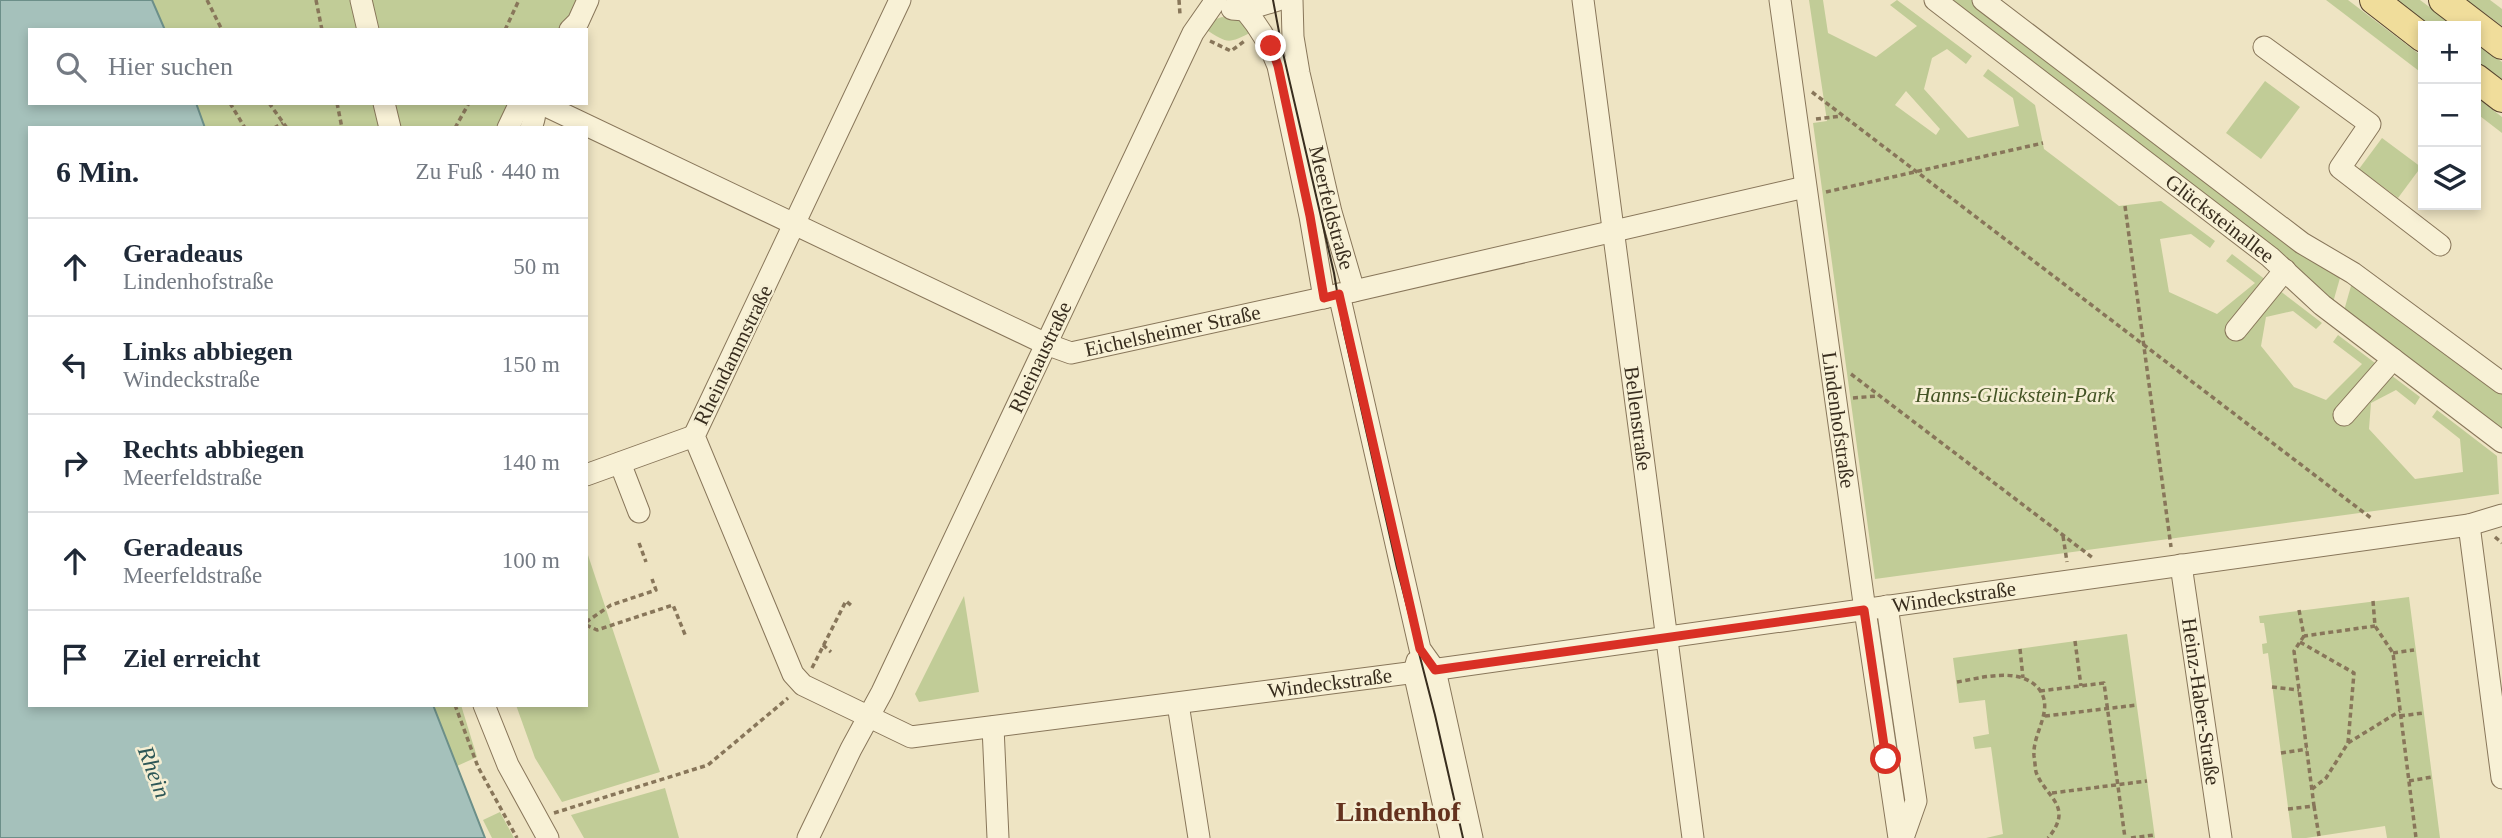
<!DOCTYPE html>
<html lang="de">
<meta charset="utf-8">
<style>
body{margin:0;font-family:Georgia,serif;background:#f2f2f3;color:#1f2937}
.controls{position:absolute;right:21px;top:21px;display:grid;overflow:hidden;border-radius:0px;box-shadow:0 4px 10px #0003}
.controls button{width:63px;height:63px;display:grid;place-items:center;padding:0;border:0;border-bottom:2px solid #e0e1e3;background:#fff;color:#1f2937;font:35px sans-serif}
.stop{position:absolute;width:21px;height:21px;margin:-16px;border:5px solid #d93025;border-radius:50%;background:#fff}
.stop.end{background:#d93025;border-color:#fff;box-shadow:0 2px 7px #0008}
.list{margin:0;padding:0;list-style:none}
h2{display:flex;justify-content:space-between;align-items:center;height:91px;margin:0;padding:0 28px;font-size:30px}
h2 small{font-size:23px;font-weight:400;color:#747a83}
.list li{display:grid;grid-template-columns:46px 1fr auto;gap:21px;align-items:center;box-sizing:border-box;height:98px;padding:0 28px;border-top:2px solid #e0e1e3}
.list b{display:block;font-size:26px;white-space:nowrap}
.list p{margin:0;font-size:23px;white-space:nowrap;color:#747a83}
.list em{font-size:23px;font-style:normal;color:#747a83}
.icon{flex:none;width:38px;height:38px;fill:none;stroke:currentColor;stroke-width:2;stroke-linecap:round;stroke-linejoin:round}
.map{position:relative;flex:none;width:2502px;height:838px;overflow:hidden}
.search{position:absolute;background:#fff;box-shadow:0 4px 10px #0003;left:28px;top:28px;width:560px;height:77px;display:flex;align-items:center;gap:18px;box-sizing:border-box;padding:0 24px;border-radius:0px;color:#747a83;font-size:26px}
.panel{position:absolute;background:#fff;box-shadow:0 4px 10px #0003;left:28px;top:126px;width:560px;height:581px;border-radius:0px}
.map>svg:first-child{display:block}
.green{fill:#c1cc97;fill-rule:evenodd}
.water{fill:#a5c1bb;stroke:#6c8f89;stroke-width:2}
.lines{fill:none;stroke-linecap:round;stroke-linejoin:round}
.minor-casing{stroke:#88765a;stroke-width:23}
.major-casing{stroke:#56442e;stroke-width:30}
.path{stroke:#88765a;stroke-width:3.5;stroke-dasharray:5 3.5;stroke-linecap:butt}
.minor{stroke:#f8f1d6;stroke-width:21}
.major{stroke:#f0dd9b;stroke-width:28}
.tram{stroke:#382d1e;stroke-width:2}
.route{stroke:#d93025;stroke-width:9}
.labels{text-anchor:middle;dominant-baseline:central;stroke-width:5;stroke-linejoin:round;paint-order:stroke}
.street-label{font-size:21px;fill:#382d1e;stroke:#f5eed3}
.park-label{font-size:21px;font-style:italic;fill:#445425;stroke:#f5eed3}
.water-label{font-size:23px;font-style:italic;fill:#2d5757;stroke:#f5eed3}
.district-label{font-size:28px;font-weight:bold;fill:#64321e;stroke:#f5eed3}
</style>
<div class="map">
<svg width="2502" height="838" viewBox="0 0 2502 838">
<rect width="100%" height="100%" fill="#eee4c3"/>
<g class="green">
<path d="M 152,0 L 588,0 L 570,30 L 165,30 Z"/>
<path d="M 1809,0 L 1823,0 L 1828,33 L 1876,57 L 1917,26 L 1890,5 L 1897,0 L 1972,56 L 1966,64 L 1947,49 L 1932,58 L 1924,89 L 1968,138 L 2019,126 L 2013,98 L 1983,76 L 1988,69 L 2035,105 L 2044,149 L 2119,206 L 2161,201 L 2215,241 L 2210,248 L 2191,234 L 2160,239 L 2169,292 L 2217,314 L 2255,283 L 2226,261 L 2232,254 L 2322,323 L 2316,329 L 2293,311 L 2266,317 L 2261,346 L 2294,387 L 2326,400 L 2362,364 L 2333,342 L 2338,335 L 2420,397 L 2415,405 L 2396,390 L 2371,403 L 2369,429 L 2415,479 L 2463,472 L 2460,439 L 2432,417 L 2437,410 L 2497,456 L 2499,494 L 1875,579 L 1813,123 L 1827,121 ZM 1906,91 L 1940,129 L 1936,135 L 1895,105 Z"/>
<path d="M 1942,0 L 1973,0 L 2342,271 L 2332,306 Z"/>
<path d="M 2326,0 L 2348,0 L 2423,57 L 2423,74 Z"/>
<path d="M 2396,0 L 2420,0 L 2455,26 L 2431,26 Z"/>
<path d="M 2467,0 L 2490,0 L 2502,9 L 2502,26 Z"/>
<path d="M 1222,17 L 1245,20 L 1252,32 C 1227,44 1229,44 1205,29 L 1213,20 Z"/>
<path d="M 2476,42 L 2502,62 L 2502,81 L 2476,61 Z"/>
<path d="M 2265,81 L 2300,107 L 2261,159 L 2226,133 Z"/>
<path d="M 2476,97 L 2502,117 L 2502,133 L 2476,113 Z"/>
<path d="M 196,103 L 520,103 L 508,128 L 205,128 Z"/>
<path d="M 2382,138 L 2421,167 L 2398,198 L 2359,169 Z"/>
<path d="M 2353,279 L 2502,391 L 2502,434 L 2343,314 Z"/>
<path d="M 586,549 L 660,772 L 562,802 L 535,758 L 516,705 L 586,705 Z"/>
<path d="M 964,596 L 979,692 L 919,702 L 915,694 Z"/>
<path d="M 2409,597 L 2440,838 L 2387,838 L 2385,826 L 2306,838 L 2292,838 L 2268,653 L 2263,654 L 2262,644 L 2267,643 L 2264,623 L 2260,623 L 2259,616 Z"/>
<path d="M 2127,634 L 2155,838 L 1986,838 L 2003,834 L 1991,747 L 1975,749 L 1973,737 L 1989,734 L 1985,700 L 1959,703 L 1953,658 Z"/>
<path d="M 433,705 L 461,705 L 477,757 L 457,766 Z"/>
<path d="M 665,788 L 679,838 L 584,838 L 571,815 Z"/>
<path d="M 500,812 L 514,838 L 492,838 L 483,820 Z"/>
</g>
<path class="water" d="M 0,0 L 152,0 L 165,30 L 30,30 L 30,103 L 196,103 L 205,128 L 30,128 L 30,705 L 433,705 L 485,838 L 0,838 Z"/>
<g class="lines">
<defs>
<g id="minor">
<path d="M 361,0 L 368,30"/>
<path id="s1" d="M 900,0 L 694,436 L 793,674 L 803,685 L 911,737 L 1424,671 L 2469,525 L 2502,515"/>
<path id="s2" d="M 1292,0 L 1293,37 L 1299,73 L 1331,212 L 1354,291"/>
<path id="s3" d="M 1583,0 L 1693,838"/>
<path id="s4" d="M 1780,0 L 1865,610 L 1899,838"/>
<path id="s5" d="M 1935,0 L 2270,257 L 2322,305 L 2502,442"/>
<path d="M 1983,0 L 2302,243 L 2353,273 L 2502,383"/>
<path d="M 1232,9 L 1245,10 L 1278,0"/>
<path d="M 1245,10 C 1260,28 1270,44 1278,66 L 1310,216 L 1324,298"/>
<path d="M 570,30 L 578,22 L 588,0"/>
<path d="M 2264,47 L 2370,124 L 2340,168 L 2440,245"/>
<path d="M 384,103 L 390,128"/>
<path d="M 530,103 C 537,111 535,118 531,128"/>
<path id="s6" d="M 540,103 L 1046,344 L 1071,353 L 1341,294 L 1805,187"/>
<path d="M 508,128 L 520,103"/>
<path d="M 1339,294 L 1420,649 L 1435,670 L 1472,838"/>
<path d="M 2236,330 L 2285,270"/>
<path d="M 2344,415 L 2393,359"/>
<path d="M 620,463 L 639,512"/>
<path d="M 586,475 L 694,436"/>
<path d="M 2469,525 L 2502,778"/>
<path id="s7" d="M 2181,565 L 2221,838"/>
<path d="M 1887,606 L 1916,801 L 1903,838"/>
<path d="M 1417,661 L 1414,672 L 1451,838"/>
<path d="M 1178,704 L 1199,838"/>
<path d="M 484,705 L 508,765 L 548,838"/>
<path d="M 993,727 L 998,838"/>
<path id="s8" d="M 808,838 L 851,749 L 882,692 L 1193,33 L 1216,0"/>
</g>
<g id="major">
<path d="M 2374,0 L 2423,38"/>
<path d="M 2443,0 L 2502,45"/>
<path d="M 2476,78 L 2502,98"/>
</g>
</defs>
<use href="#minor" class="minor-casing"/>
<use href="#major" class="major-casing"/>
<g class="path">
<path d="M 207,0 L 222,30"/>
<path d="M 316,0 L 322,30"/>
<path d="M 1179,0 L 1180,15"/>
<path d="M 505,30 L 519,0"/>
<path d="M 1210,41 L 1231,51 L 1246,40"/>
<path d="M 1812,92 L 2371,518"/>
<path d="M 230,103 L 245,128"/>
<path d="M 269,103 L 287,128"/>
<path d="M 337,103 L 342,128"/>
<path d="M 481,103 L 488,103"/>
<path d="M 1816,119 L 1842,116"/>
<path d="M 274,128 L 283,123"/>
<path d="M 455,128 L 469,103"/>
<path d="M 1826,192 L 2043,143"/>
<path d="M 2125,206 L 2171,547"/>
<path d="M 1851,374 L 2093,558"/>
<path d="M 1853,398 L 1877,396"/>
<path d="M 2063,536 L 2067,562"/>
<path d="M 2495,537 L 2502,543"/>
<path d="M 639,543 L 646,562"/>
<path d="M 2373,601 L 2375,626 L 2393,653 L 2416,838"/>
<path d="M 2299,610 L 2304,636 L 2375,626"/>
<path d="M 586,622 L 611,605 L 656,590 L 652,579"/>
<path d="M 586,625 L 597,630 L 673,605 L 686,637"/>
<path d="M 2075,641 L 2081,686"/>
<path d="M 2300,642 L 2354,673 L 2348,743 L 2326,778 L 2312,789"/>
<path d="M 823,645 L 831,652"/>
<path d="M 2020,649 L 2023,678"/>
<path d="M 2393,653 L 2414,650"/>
<path d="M 812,668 L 846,601 L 852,606"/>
<path d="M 1957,682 C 1981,678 2020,666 2039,689 C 2055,710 2032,733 2034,756 C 2035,761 2035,767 2036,772 C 2045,797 2075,806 2048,838"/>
<path d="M 2272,687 L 2299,690"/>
<path d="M 2040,691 L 2104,683 L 2125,838"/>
<path d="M 455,705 L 478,767 L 517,838"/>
<path d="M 2045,716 L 2137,705"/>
<path d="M 2400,716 L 2423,713"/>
<path d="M 2348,743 L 2400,711"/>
<path d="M 2281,753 L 2307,749"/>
<path d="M 2409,781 L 2432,777"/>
<path d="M 2052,793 L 2147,781"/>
<path d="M 2314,806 L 2319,836"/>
<path d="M 2288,809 L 2314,806 L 2294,651 L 2304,636"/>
<path d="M 554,813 L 708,765 L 788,698"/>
<path d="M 2131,838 L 2154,835"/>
</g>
<use href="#minor" class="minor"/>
<use href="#major" class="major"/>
<path class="tram" d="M 1273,0 L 1283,53 L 1334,273 L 1343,328 L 1397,568 L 1435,715 L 1463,838"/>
</g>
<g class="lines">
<path class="route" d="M 1271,46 L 1278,66 L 1310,216 L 1324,298 L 1339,294 L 1420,649 L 1435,670 L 1864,610 L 1886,759"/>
</g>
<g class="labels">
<g class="street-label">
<text stroke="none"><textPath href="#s2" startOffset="212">Meerfeldstraße</textPath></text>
<text stroke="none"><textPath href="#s5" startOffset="359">Glücksteinallee</textPath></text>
<text stroke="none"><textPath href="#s6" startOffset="691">Eichelsheimer Straße</textPath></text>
<text transform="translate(733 355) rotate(-64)">Rheindammstraße</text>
<text stroke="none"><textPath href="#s8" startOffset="534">Rheinaustraße</textPath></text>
<text stroke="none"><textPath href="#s3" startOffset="422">Bellenstraße</textPath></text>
<text stroke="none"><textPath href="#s4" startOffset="424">Lindenhofstraße</textPath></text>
<text stroke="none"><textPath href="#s1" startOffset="1927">Windeckstraße</textPath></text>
<text stroke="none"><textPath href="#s1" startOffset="1297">Windeckstraße</textPath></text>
<text stroke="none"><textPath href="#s7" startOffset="138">Heinz-Haber-Straße</textPath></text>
</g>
<g class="park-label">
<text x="2015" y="395">Hanns-Glückstein-Park</text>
</g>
<g class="water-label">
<text transform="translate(154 772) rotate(69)">Rhein</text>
</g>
<g class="district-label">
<text x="1398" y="811">Lindenhof</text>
</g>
</g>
</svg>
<div class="controls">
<button>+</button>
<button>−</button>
<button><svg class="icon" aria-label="layers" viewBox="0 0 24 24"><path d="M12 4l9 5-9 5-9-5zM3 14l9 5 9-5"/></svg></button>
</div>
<div class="stop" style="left:1886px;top:759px"></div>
<div class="stop end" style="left:1271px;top:46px"></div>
<div class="search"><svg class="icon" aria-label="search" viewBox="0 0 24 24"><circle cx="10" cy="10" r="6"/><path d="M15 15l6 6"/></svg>Hier suchen</div>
<section class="panel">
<h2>6 Min.<small>Zu Fuß · 440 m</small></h2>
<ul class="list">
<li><svg class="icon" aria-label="ahead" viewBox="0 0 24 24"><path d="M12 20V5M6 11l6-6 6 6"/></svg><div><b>Geradeaus</b><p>Lindenhofstraße</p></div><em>50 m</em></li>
<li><svg class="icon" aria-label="left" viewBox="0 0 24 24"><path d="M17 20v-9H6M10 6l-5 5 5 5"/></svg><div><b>Links abbiegen</b><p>Windeckstraße</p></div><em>150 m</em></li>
<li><svg class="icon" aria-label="right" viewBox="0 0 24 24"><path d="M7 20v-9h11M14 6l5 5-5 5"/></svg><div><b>Rechts abbiegen</b><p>Meerfeldstraße</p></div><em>140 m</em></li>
<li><svg class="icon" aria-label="ahead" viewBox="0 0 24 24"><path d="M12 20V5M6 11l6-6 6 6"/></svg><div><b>Geradeaus</b><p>Meerfeldstraße</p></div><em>100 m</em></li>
<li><svg class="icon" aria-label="arrive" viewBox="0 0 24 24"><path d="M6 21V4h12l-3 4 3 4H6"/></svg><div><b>Ziel erreicht</b></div></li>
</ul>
</section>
</div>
